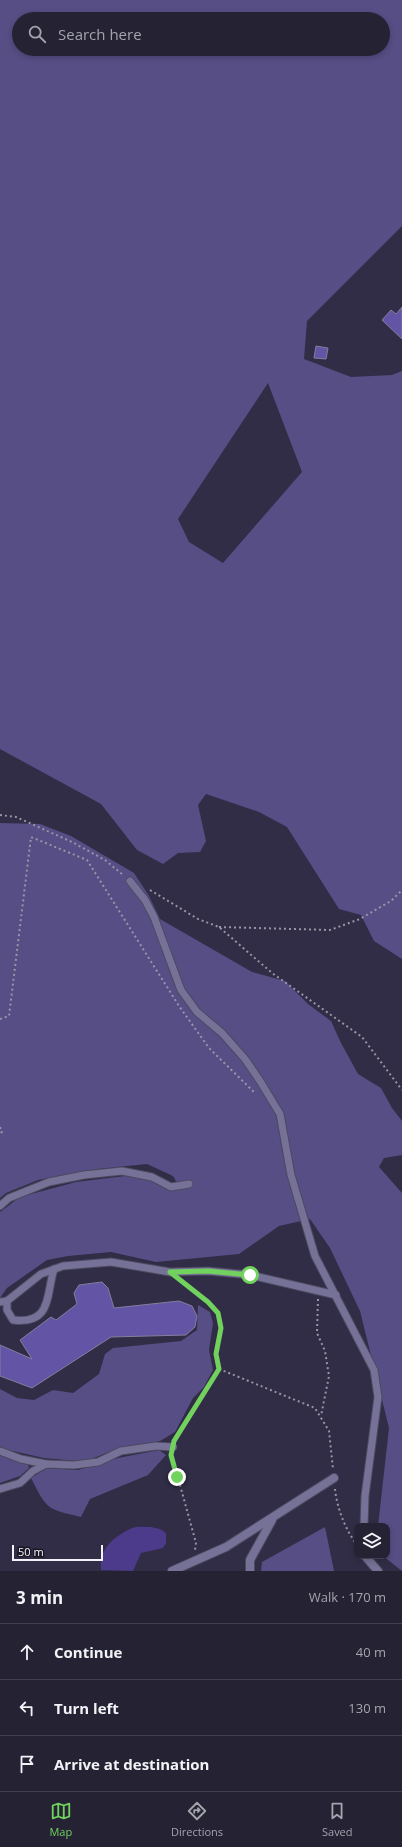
<!DOCTYPE html>
<meta charset="utf-8">
<style>
body{margin:0;font-family:"Open Sans",sans-serif;background:#312f40;color:#f1f3f6}
.controls{position:absolute;right:12px;bottom:12px;display:grid;overflow:hidden;border-radius:8px;box-shadow:0 2px 6px #0003}
.controls button{width:36px;height:36px;display:grid;place-items:center;padding:0;border:0;border-bottom:1px solid #423f4f;background:#252234;color:#f1f3f6;font:20px sans-serif}
.scale{position:absolute;left:12px;bottom:10px;width:91px;box-sizing:border-box;padding-left:4px;border:2px solid #f4f3fd;border-top:0;font-size:11px;line-height:14px;white-space:nowrap;color:#f4f3fd;-webkit-text-stroke:3px #191723;paint-order:stroke}
.stop{position:absolute;width:12px;height:12px;margin:-9px;border:3px solid #71d25e;border-radius:50%;background:#fff}
.stop.end{background:#71d25e;border-color:#fff;box-shadow:0 1px 4px #0008}
.list{margin:0;padding:0;list-style:none}
h2{display:flex;justify-content:space-between;align-items:center;height:52px;margin:0;padding:0 16px;font-size:17px}
h2 small{font-size:13px;font-weight:400;color:#a3a4ac}
.list li{display:grid;grid-template-columns:26px 1fr auto;gap:12px;align-items:center;box-sizing:border-box;height:56px;padding:0 16px;border-top:1px solid #423f4f}
.list b{display:block;font-size:15px;white-space:nowrap}
.list em{font-size:13px;font-style:normal;color:#a3a4ac}
.icon{flex:none;width:22px;height:22px;fill:none;stroke:currentColor;stroke-width:2;stroke-linecap:round;stroke-linejoin:round}
.map{position:relative;flex:none;width:402px;height:1571px;overflow:hidden}
.search{position:absolute;background:#252234;box-shadow:0 2px 6px #0003;left:12px;right:12px;top:12px;height:44px;display:flex;align-items:center;gap:10px;box-sizing:border-box;padding:0 14px;border-radius:22px;color:#a3a4ac;font-size:15px}
.sheet{height:220px;background:#252234}
nav{display:flex;justify-content:space-around;align-items:center;box-sizing:border-box;height:56px;border-top:1px solid #423f4f;background:#252234;font-size:11px;color:#a3a4ac}
nav a{display:grid;justify-items:center;gap:2px}
nav .on{color:#71d25e}
.map>svg:first-child{display:block}
.green{fill:#574e85;fill-rule:evenodd}
.water{fill:#4c3a8a}
.building{fill:#6454a6;stroke:#827f9c}
.lines{fill:none;stroke-linecap:round;stroke-linejoin:round}
.lane-casing{stroke:#4c4960;stroke-width:9}
.street-casing{stroke:#4c4960;stroke-width:10}
.path{stroke:#9795a6;stroke-width:2;stroke-dasharray:2 3;stroke-linecap:butt}
.lane{stroke:#767297;stroke-width:7}
.street{stroke:#767297;stroke-width:8}
.route{stroke:#71d25e;stroke-width:5}
</style>
<div class="map">
<svg width="402" height="1571" viewBox="0 0 402 1571">
<rect width="100%" height="100%" fill="#312d46"/>
<g class="green">
<path d="M 0,0 L 402,0 L 402,226 L 307,321 L 304,359 L 351,377 L 392,375 L 402,371 L 402,959 L 374,941 L 361,915 L 339,909 L 287,827 L 259,812 L 206,794 L 198,805 L 206,841 L 200,852 L 178,853 L 163,864 L 137,850 L 101,804 L 0,749 ZM 19,19 L 383,19 L 383,49 L 19,49 ZM 268,383 L 302,472 L 223,563 L 189,542 L 178,519 Z"/>
<path d="M 0,823 L 40,824 L 71,836 L 134,873 L 149,896 L 160,919 L 252,972 L 285,981 L 308,1004 L 331,1021 L 341,1043 L 358,1074 L 381,1088 L 392,1108 L 402,1121 L 402,1155 L 384,1158 L 379,1167 L 402,1193 L 402,1571 L 383,1556 L 387,1556 L 387,1526 L 378,1526 L 389,1428 L 360,1311 L 330,1248 L 310,1219 L 279,1226 L 239,1254 L 156,1262 L 111,1252 L 68,1256 L 47,1260 L 7,1288 L 0,1298 L 0,1212 L 20,1197 L 76,1182 L 125,1176 L 150,1179 L 168,1190 L 180,1188 L 173,1176 L 147,1164 L 98,1169 L 38,1180 L 6,1193 L 0,1198 Z"/>
<path d="M 198,1305 L 210,1312 L 213,1323 L 209,1350 L 213,1370 L 204,1387 L 193,1398 L 175,1432 L 160,1441 L 117,1449 L 91,1459 L 76,1461 L 44,1458 L 4,1449 L 0,1446 L 0,1389 L 17,1398 L 34,1400 L 53,1390 L 73,1393 L 99,1374 L 105,1354 L 113,1348 L 181,1341 L 197,1330 Z"/>
<path d="M 159,1450 L 166,1455 L 148,1475 L 90,1499 L 81,1517 C 47,1509 47,1510 31,1478 L 47,1468 L 78,1470 L 118,1458 Z"/>
<path d="M 0,1455 L 28,1464 L 29,1468 L 20,1476 L 0,1483 Z"/>
<path d="M 325,1527 L 334,1571 L 261,1571 L 262,1562 Z"/>
</g>
<path class="water" d="M 151,1527 L 160,1529 L 166,1533 L 166,1543 L 163,1548 L 141,1553 L 133,1571 L 101,1570 C 99,1549 113,1537 132,1528 C 137,1526 145,1527 151,1527 Z"/>
<g class="building">
<path d="M 402,307 L 402,339 L 382,320 L 391,310 L 396,314 Z"/>
<path d="M 316,346 L 328,348 L 326,359 L 314,358 Z"/>
<path d="M 102,1282 L 108,1288 L 114,1308 L 179,1301 L 192,1306 L 197,1316 L 195,1327 L 186,1335 L 111,1337 L 32,1388 L 0,1376 L 0,1345 L 32,1359 L 20,1340 L 51,1317 L 56,1320 L 77,1304 L 74,1293 L 79,1285 Z"/>
</g>
<g class="lines">
<defs>
<g id="lane">
<path d="M 130,881 L 145,900 L 154,917 L 181,990 L 197,1012 L 222,1033 L 245,1059 L 260,1081 L 280,1114 L 291,1175 L 315,1256 L 374,1370 L 378,1397 L 365,1496 L 364,1526"/>
<path d="M 0,1206 L 9,1198 L 49,1182 L 84,1175 L 122,1171 L 152,1177 L 171,1187 L 189,1184"/>
<path d="M 7,1301 L 7,1310 L 13,1320 C 52,1325 46,1295 54,1269"/>
<path d="M 0,1302 L 7,1301 L 41,1274 L 63,1266 L 111,1262 L 170,1272 L 208,1271 L 250,1275 L 336,1295"/>
<path d="M 0,1451 L 21,1459 L 46,1464"/>
<path d="M 0,1489 L 20,1483 L 33,1471 L 46,1464 L 74,1465 L 98,1462 L 121,1451 L 156,1446 L 173,1447"/>
</g>
<g id="street">
<path d="M 365,1556 L 378,1571"/>
<path d="M 172,1571 L 226,1547 L 334,1478"/>
<path d="M 250,1571 L 250,1560 L 272,1520"/>
</g>
</defs>
<use href="#lane" class="lane-casing"/>
<use href="#street" class="street-casing"/>
<g class="path">
<path d="M 0,815 L 16,817 L 72,842 L 105,860 L 123,875"/>
<path d="M 150,890 L 198,919 L 219,927 L 272,973 L 362,1037 L 402,1090"/>
<path d="M 219,927 L 330,930 L 360,919 L 391,901 L 402,890"/>
<path d="M 0,1019 L 9,1016 L 31,837 L 87,860 L 179,1006 L 209,1048 L 255,1093"/>
<path d="M 0,1127 L 2,1132 L 0,1133"/>
<path d="M 318,1299 L 317,1333 L 325,1351 L 329,1376 L 321,1416"/>
<path d="M 219,1369 L 315,1408 L 329,1431 L 333,1469"/>
<path d="M 176,1438 L 219,1369 L 216,1354 L 221,1328 L 218,1313 L 208,1302 L 183,1282"/>
<path d="M 172,1456 L 196,1543 L 195,1550"/>
<path d="M 335,1489 C 337,1508 345,1529 357,1545"/>
</g>
<use href="#lane" class="lane"/>
<use href="#street" class="street"/>
</g>
<g class="lines">
<path class="route" d="M 177,1477 L 171,1455 L 174,1441 L 219,1369 L 216,1354 L 221,1328 L 218,1313 L 208,1302 L 170,1272 L 208,1271 L 250,1275"/>
</g>
</svg>
<div class="controls">
<button><svg class="icon" aria-label="layers" viewBox="0 0 24 24"><path d="M12 4l9 5-9 5-9-5zM3 14l9 5 9-5"/></svg></button>
</div>
<div class="scale">50 m</div>
<div class="stop" style="left:250px;top:1275px"></div>
<div class="stop end" style="left:177px;top:1477px"></div>
<div class="search"><svg class="icon" aria-label="search" viewBox="0 0 24 24"><circle cx="10" cy="10" r="6"/><path d="M15 15l6 6"/></svg>Search here</div>
</div>
<section class="sheet">
<h2>3 min<small>Walk · 170 m</small></h2>
<ul class="list">
<li><svg class="icon" aria-label="ahead" viewBox="0 0 24 24"><path d="M12 20V5M6 11l6-6 6 6"/></svg><div><b>Continue</b></div><em>40 m</em></li>
<li><svg class="icon" aria-label="left" viewBox="0 0 24 24"><path d="M17 20v-9H6M10 6l-5 5 5 5"/></svg><div><b>Turn left</b></div><em>130 m</em></li>
<li><svg class="icon" aria-label="arrive" viewBox="0 0 24 24"><path d="M6 21V4h12l-3 4 3 4H6"/></svg><div><b>Arrive at destination</b></div></li>
</ul>
</section>
<nav>
<a class="on"><svg class="icon" aria-label="map" viewBox="0 0 24 24"><path d="M3 6l6-2 6 2 6-2v14l-6 2-6-2-6 2zM9 4v14M15 6v14"/></svg>Map</a>
<a><svg class="icon" aria-label="directions" viewBox="0 0 24 24"><path d="M12 3l9 9-9 9-9-9zM9 14v-3h6M13 9l2 2-2 2"/></svg>Directions</a>
<a><svg class="icon" aria-label="saved" viewBox="0 0 24 24"><path d="M7 4h10v16l-5-4-5 4z"/></svg>Saved</a>
</nav>
